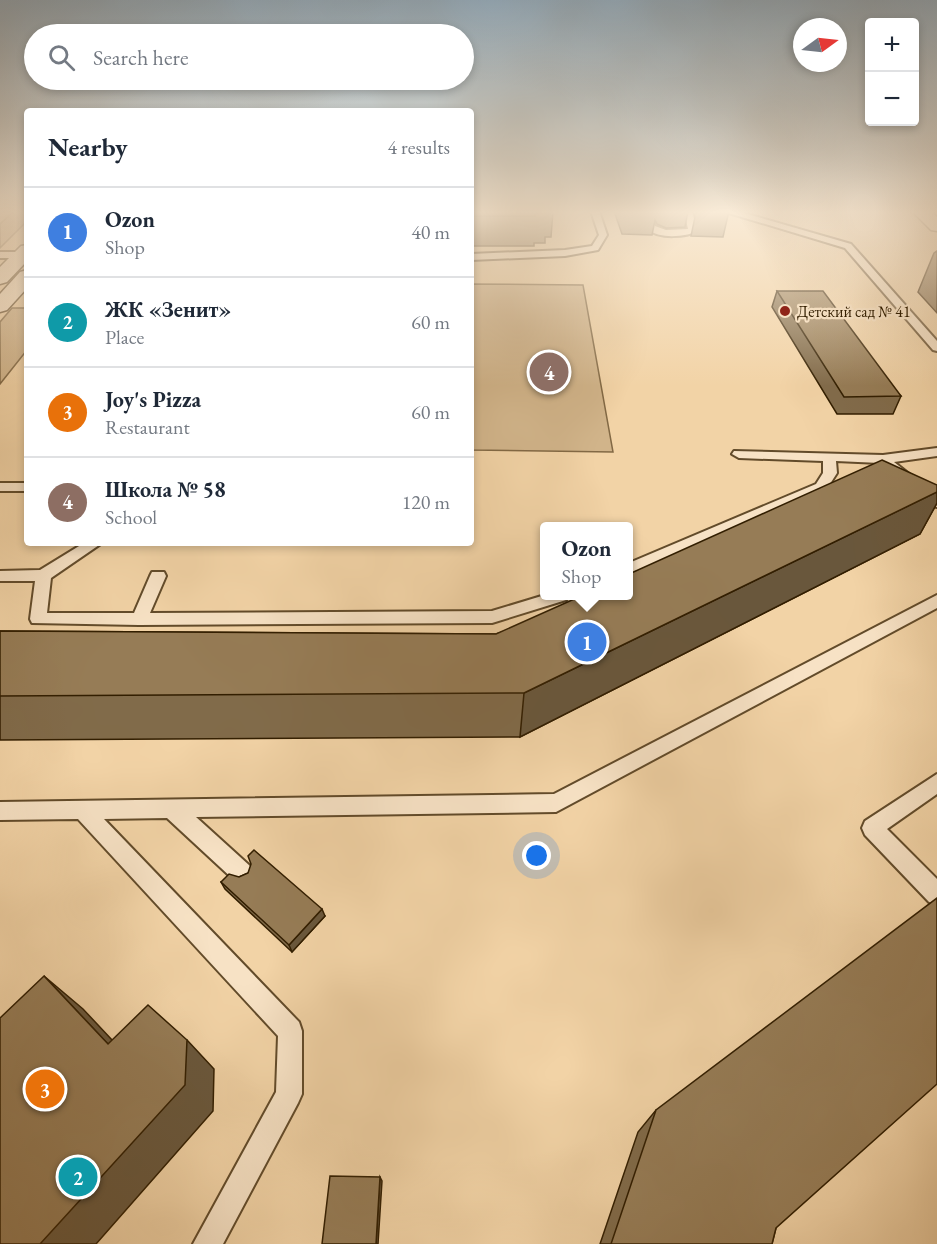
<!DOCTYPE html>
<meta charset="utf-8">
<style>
body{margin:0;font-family:"EB Garamond",serif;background:#f2f2f3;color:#1f2937}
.controls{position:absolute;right:18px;top:18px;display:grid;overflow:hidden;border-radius:6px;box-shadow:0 3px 9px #0003}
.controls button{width:54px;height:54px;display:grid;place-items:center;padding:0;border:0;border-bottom:2px solid #e0e1e3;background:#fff;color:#1f2937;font:30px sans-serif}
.compass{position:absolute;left:793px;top:18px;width:54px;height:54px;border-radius:50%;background:#fff;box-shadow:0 3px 9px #0003;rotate:75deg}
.you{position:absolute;left:537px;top:856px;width:21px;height:21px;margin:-15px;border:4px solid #fff;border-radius:50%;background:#1a73e8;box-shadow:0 0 0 9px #1a73e833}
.badge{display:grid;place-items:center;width:39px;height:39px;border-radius:50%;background:#b45309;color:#fff;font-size:20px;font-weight:700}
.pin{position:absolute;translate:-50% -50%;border:3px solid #fff;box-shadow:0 2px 6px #0006}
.popup{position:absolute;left:540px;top:522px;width:93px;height:78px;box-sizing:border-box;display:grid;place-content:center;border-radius:6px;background:#fff;filter:drop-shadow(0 2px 4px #0005);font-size:20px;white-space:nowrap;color:#747a83}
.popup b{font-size:22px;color:#1f2937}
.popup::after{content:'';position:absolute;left:50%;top:100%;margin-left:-12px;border:12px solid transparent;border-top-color:#fff}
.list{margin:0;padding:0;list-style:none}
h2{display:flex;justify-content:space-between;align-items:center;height:78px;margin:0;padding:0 24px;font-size:26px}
h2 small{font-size:20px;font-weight:400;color:#747a83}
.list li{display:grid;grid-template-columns:39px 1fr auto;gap:18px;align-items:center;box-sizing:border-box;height:90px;padding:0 24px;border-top:2px solid #e0e1e3}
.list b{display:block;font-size:22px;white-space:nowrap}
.list p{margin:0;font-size:20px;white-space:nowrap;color:#747a83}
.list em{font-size:20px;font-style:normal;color:#747a83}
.icon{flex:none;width:33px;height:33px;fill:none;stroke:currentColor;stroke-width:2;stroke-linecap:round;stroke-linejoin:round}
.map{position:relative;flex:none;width:937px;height:1244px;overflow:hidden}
.search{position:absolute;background:#fff;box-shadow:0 3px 9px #0003;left:24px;top:24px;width:450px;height:66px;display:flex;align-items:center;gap:15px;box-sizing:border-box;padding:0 21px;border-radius:33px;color:#747a83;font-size:22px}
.panel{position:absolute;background:#fff;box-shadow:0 3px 9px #0003;left:24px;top:108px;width:450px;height:438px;border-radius:6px}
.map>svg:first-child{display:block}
.green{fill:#d1b48a;stroke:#826945;stroke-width:1.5}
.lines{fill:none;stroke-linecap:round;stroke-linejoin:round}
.service-casing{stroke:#624b2a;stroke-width:4}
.minor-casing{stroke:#624b2a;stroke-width:3}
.tertiary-casing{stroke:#624b2a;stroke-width:3}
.service{fill:#f7e2c5;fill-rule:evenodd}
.minor{fill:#f7e2c5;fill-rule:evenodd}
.tertiary{fill:#f7e2c5;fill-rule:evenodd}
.wall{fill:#816b4a;stroke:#321e00;stroke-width:1.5}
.shaded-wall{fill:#69573c;stroke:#321e00;stroke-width:1.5}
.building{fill:#967c56;stroke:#321e00;stroke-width:1.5}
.poi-dot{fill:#8f2418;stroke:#f7e2c5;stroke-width:2}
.labels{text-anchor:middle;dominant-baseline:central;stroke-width:4.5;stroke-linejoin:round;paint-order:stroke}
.far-poi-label{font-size:16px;fill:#321e00;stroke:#f7e2c5;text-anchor:start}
</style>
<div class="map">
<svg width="937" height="1244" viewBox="0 0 937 1244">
<rect width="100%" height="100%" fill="#f2d3a6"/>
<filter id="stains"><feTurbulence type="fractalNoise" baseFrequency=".00333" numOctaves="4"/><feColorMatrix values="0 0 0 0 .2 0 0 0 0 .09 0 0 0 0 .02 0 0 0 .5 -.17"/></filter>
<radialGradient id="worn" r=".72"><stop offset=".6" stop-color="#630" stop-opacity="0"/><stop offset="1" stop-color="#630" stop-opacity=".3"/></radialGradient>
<g class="green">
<path d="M 14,211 L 27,211 L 27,221 L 0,248 L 0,224 Z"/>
<path d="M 471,284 L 583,285 L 613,452 L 471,450 Z"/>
<path d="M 12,308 L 27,308 L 27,350 L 0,384 L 0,322 Z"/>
</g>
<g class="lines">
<defs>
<g id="service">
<path d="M 591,211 L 599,211 L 607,235 L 598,250 L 565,256 L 471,260 L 471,254 L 565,250 L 592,246 L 599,235 Z"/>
<path d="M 641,211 L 649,211 L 655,226 L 666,230 L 688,229 L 684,211 L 692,211 L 697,231 C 687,237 659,239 649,230 C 644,226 643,217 641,211 Z"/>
<path d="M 722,211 L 737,211 L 851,244 L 937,341 L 937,351 L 933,350 L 845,248 Z"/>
<rect x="0" y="252" width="27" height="6"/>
<path d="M 937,448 L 937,456 L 894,462 L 937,496 L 937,507 L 932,506 L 880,463 L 836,461 L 837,473 L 826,490 L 629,574 L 629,563 L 816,484 L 823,473 L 823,461 L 739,458 L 732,454 L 734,451 L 883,455 Z"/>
<rect x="0" y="483" width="27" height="8"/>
<path d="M 84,543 L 102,543 L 51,578 L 47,613 L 134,613 L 150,576 L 152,572 L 164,572 L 166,576 L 150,613 L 492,611 L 545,595 L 568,596 L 566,600 L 492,623 L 139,625 L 32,623 L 30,619 L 35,581 L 0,581 L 0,571 L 40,570 Z"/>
<path d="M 937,595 L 937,608 L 556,812 L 196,817 L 250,866 L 253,873 L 250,880 L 242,883 L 234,880 L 167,818 L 104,819 L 299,1022 L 302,1031 L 302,1094 L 298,1103 L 223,1244 L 193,1244 L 276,1092 L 278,1036 L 78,819 L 0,820 L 0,802 L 554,794 Z"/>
<path d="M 937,774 L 937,794 L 887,829 L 937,879 L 937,905 L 929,902 L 865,835 L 862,828 L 865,821 Z"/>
</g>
<path id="minor" d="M 930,211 L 937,217 L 937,231 L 931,230 L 913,212 Z"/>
<g id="tertiary">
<path d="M 27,245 L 27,261 L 7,282 L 0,284 L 0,267 L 21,246 Z"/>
<path d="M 27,270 L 27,288 L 7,310 L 0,312 L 0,294 L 20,272 Z"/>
</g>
</defs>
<use href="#service" class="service-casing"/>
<use href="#minor" class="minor-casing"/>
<use href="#tertiary" class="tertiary-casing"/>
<use href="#service" class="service"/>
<use href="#minor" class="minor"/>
<use href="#tertiary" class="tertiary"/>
</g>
<g class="wall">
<path d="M 471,211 L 553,211 L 551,237 L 545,237 L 545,243 L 534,243 L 534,246 L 471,246 Z"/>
<path d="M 614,211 L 688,211 L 685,227 L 666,228 L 657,224 L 655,220 L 652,235 L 622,234 Z"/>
<path d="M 693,211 L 729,211 L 723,237 L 691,236 L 695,217 Z"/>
<path d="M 937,251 L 937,313 L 918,292 L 934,253 Z"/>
<path d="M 777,291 L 901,396 L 893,414 L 837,414 L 772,307 Z"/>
<path d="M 937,485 L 937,503 L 920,534 L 520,737 L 0,740 L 0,631 L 496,634 Z"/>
<path d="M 248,873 L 325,916 L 292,952 L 225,889 L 221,882 L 239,877 Z"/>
<path d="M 656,1110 L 776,1228 L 772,1244 L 600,1244 L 638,1132 Z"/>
</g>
<g class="shaded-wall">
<path d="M 937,492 L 937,503 L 920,534 L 520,737 L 524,693 Z"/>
<path d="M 322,909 L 325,916 L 292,952 L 289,945 Z"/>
<path d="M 44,976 L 83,1009 L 143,1073 L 108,1044 Z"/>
<path d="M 187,1040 L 214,1069 L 213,1111 L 96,1244 L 40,1244 Z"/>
<path d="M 380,1177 L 382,1181 L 378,1244 L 376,1244 Z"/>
</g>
<g class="building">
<path d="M 471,211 L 546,211 L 547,213 L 535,213 L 535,216 L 471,216 Z"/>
<path d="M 777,291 L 823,291 L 901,396 L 844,397 Z"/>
<path d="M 882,460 L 937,485 L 937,492 L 524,693 L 0,696 L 0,631 L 496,634 L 581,596 L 629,596 L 629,574 Z"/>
<path d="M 254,850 L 322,909 L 289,945 L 221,882 L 229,874 L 239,877 L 248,873 L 251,864 L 248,856 Z"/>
<path d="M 937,898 L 937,1084 L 776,1228 L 772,1244 L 611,1244 L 656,1110 Z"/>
<path d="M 44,976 L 108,1044 L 148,1005 L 187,1040 L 185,1085 L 40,1244 L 0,1244 L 0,1018 Z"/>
<path d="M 330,1176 L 380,1177 L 376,1244 L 322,1244 Z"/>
</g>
<linearGradient id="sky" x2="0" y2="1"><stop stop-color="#92a8b7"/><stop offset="0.55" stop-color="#f9ebd7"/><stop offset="1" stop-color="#f9ebd7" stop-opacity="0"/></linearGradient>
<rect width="937" height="386" fill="url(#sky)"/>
<circle class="poi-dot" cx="785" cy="311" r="6"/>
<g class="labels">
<g class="far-poi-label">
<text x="797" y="311">Детский сад № 41</text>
</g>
</g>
<rect width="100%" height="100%" filter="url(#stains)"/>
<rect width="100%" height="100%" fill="url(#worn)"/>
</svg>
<div class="controls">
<button>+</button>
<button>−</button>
</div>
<svg class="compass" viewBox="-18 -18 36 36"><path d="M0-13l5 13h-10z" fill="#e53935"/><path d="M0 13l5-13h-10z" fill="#747a83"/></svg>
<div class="you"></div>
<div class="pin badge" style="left:587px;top:642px;background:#3f7fe0">1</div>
<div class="popup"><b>Ozon</b>Shop</div>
<div class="pin badge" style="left:78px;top:1177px;background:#0f9aa8">2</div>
<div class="pin badge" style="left:45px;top:1089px;background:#e8710a">3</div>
<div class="pin badge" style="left:549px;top:372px;background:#8d6e63">4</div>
<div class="search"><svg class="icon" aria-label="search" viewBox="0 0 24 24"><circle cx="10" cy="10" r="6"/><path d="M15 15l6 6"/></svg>Search here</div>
<section class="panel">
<h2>Nearby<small>4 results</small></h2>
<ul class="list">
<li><span class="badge" style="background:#3f7fe0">1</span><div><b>Ozon</b><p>Shop</p></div><em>40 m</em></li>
<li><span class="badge" style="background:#0f9aa8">2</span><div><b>ЖК «Зенит»</b><p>Place</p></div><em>60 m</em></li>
<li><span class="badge" style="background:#e8710a">3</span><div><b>Joy's Pizza</b><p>Restaurant</p></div><em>60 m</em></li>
<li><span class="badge" style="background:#8d6e63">4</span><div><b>Школа № 58</b><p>School</p></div><em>120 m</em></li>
</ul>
</section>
</div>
